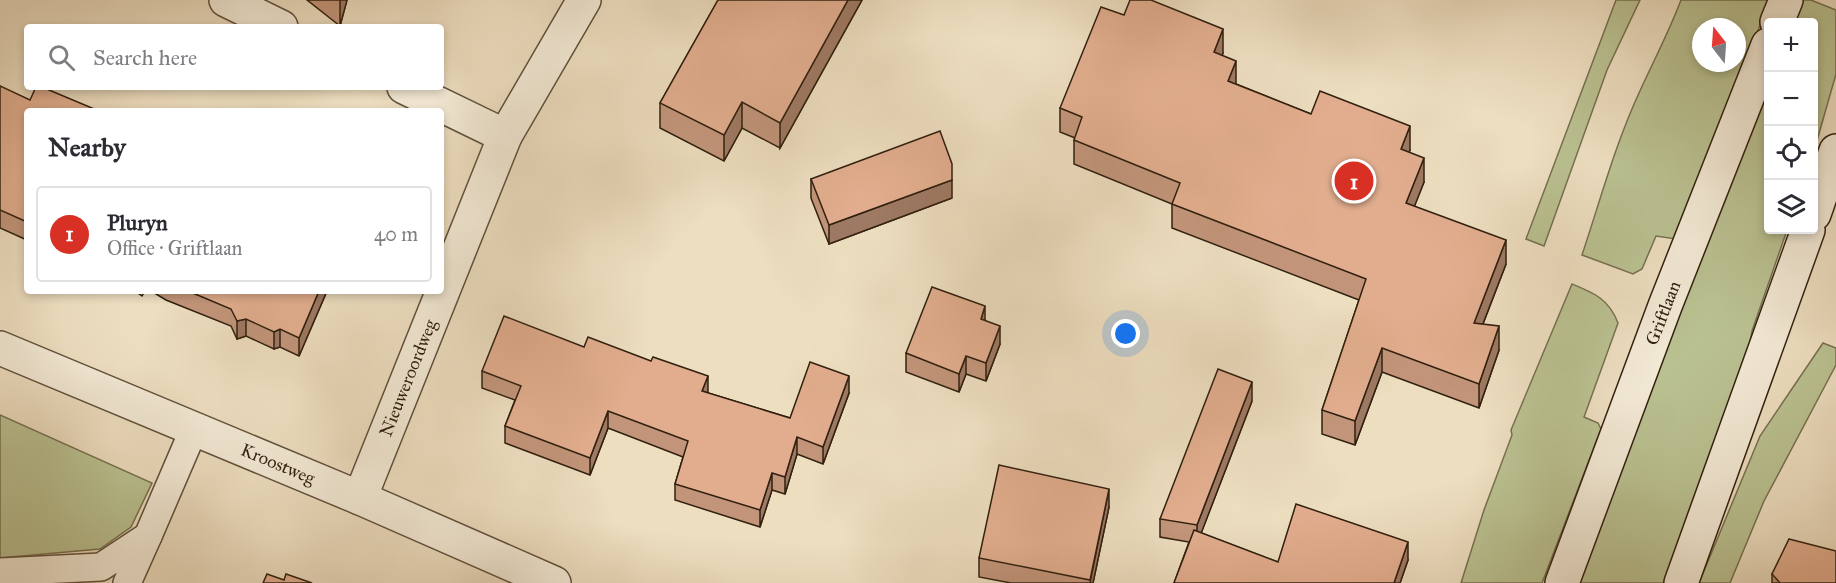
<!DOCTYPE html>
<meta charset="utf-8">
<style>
body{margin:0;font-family:"IM FELL Great Primer",serif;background:#f2f2f3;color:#2b2b33}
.controls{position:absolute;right:18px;top:18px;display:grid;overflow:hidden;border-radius:6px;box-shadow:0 3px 9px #0003}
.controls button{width:54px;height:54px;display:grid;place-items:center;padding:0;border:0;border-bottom:2px solid #e1e1e2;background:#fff;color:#2b2b33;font:30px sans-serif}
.compass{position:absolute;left:1692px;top:18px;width:54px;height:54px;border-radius:50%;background:#fff;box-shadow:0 3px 9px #0003;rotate:343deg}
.you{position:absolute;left:1126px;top:334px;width:21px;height:21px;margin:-15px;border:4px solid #fff;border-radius:50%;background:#1a73e8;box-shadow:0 0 0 9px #1a73e833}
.badge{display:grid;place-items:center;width:39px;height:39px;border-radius:50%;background:#d93025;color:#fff;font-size:20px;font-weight:700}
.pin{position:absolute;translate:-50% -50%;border:3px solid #fff;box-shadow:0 2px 6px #0006}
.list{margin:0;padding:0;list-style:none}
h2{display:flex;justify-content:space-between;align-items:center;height:78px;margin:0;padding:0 24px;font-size:26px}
h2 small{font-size:20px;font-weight:400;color:#7c7c81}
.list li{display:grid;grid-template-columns:39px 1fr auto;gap:18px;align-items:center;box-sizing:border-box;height:96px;margin:0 12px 12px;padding:0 12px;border:2px solid #e1e1e2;border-radius:6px}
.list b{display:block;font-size:22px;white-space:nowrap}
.list p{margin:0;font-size:20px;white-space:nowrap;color:#7c7c81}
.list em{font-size:20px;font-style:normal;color:#7c7c81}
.icon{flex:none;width:33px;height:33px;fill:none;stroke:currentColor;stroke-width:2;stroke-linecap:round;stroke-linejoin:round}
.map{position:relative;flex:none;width:1836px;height:583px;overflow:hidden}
.search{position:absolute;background:#fff;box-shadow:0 3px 9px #0003;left:24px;top:24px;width:420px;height:66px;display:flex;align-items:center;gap:15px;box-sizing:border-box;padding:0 21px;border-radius:6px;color:#7c7c81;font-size:22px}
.panel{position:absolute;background:#fff;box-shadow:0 3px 9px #0003;left:24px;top:108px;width:420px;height:186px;border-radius:6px}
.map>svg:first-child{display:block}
.green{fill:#bac191;stroke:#767050;stroke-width:1.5;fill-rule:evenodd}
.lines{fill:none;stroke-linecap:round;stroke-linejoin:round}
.lane-casing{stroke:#60503b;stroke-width:30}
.street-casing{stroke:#60503b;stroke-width:36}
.secondary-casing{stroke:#31200f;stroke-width:36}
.lane{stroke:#f3ead6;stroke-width:27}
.street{stroke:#f3ead6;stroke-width:33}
.secondary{stroke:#f3ead6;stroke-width:33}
.wall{fill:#c2957a;stroke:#31200f;stroke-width:1.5}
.shaded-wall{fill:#9e7963;stroke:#31200f;stroke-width:1.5}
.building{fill:#e1ad8e;stroke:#31200f;stroke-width:1.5}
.labels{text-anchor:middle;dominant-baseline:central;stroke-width:5;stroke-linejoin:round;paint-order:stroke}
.street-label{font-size:18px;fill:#31200f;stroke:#f3ead6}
</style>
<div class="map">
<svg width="1836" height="583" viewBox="0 0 1836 583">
<rect width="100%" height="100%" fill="#eddec0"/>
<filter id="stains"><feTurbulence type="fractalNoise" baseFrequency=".00333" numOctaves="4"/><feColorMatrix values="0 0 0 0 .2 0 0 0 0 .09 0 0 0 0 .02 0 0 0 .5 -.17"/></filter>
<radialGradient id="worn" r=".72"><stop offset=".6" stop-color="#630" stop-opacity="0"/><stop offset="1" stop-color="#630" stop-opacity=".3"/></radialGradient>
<g class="green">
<path d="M 1616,0 L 1640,0 L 1607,70 L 1544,246 L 1526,239 Z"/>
<path d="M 1681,0 L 1770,0 L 1676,239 L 1656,236 L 1642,269 L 1633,274 L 1582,255 C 1600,201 1615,145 1639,93 C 1653,62 1669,32 1681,0 ZM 1701,27 L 1737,27 L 1737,63 L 1701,63 Z"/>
<path d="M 1798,0 L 1811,0 L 1836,10 L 1836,74 L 1814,151 L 1814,22 L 1789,22 Z"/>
<path d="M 1768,73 L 1768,230 L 1787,230 L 1752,331 L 1735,429 L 1672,583 L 1572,583 Z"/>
<path d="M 1572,284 C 1594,293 1609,299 1618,323 L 1584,417 L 1598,423 L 1601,429 L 1542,583 L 1461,583 L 1484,510 L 1512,435 L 1511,430 Z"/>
<path d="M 1823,343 L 1836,348 L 1836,365 L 1764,501 L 1730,583 L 1699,583 L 1760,436 Z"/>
<path d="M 0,415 L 152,483 L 131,527 L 100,549 L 0,558 Z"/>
</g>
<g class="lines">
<defs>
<g id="lane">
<path d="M 0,572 L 101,567 L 148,536 L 194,429"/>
<path d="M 127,583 L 148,536"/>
</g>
<g id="street">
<path d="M 226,0 L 281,27"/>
<path d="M 404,87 L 505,136"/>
<path d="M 0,348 L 360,498 L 554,583"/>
<path d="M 360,498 L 505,136 L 584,0"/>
</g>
<g id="secondary">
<path d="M 1777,22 L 1786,0"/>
<path d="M 1814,214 L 1836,151"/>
<path d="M 1562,583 L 1665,306 L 1768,45"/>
<path d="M 1681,583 L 1808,230"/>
</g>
</defs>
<use href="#lane" class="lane-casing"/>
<use href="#street" class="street-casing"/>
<use href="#secondary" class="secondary-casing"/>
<use href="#lane" class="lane"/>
<use href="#street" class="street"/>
<use href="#secondary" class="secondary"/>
</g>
<g class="wall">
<path d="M 307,0 L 347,0 L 340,26 Z"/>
<path d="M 718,0 L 862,0 L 780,148 L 742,128 L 724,161 L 660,128 L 660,103 Z"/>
<path d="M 1124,15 L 1223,53 L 1222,55 L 1236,84 L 1311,114 L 1410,150 L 1409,152 L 1424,182 L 1414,206 L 1506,264 L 1483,324 L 1499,350 L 1479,408 L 1382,372 L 1355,445 L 1322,434 L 1322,410 L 1359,300 L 1172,228 L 1172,204 L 1074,164 L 1074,140 L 1075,138 L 1060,132 L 1060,108 Z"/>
<path d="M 0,86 L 27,111 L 27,240 L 0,228 Z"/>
<path d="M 811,179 L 952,198 L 829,244 L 811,198 Z"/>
<path d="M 135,291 L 145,291 L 142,296 Z"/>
<path d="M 151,291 L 327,291 L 299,356 L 280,347 L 274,349 L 246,336 L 237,339 L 231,326 L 166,300 Z"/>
<path d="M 985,320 L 1000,344 L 986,381 L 966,374 L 959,392 L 906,372 L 906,353 Z"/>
<path d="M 584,347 L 708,393 L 790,418 L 849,393 L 823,464 L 797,454 L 785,494 L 772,490 L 760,527 L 675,500 L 675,484 L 683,457 L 608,428 L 590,475 L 505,443 L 505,426 L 515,400 L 482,388 L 482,371 Z"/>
<path d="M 1252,401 L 1201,533 L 1278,562 L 1408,560 L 1400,583 L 1174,583 L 1189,542 L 1160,537 L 1160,519 Z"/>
<path d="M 1109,507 L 1093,583 L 1011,583 L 979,577 L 979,558 Z"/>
<path d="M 1772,574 L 1836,583 L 1772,583 Z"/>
</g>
<g class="shaded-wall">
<path d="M 340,0 L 347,0 L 340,26 Z"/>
<path d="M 848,0 L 862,0 L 780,148 L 780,123 Z"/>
<path d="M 1223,29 L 1223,53 L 1214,76 L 1214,52 Z"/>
<path d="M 1236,61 L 1236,85 L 1228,81 Z"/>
<path d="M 742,102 L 742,128 L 724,161 L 724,135 Z"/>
<path d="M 1410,126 L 1410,150 L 1401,173 L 1401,149 Z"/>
<path d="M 1424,158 L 1424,182 L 1406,228 L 1406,203 Z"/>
<path d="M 952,180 L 952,198 L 829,244 L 829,225 Z"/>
<path d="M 1506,240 L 1506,264 L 1474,347 L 1474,323 Z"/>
<path d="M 319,291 L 327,291 L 299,356 L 299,338 Z"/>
<path d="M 985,306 L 985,325 L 981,319 Z"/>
<path d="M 246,319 L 246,336 L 237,339 L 237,321 Z"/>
<path d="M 1000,326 L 1000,344 L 986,381 L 986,363 Z"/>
<path d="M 1499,326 L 1499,350 L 1479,408 L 1479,384 Z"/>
<path d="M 280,329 L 280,347 L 274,349 L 274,332 Z"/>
<path d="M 1382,348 L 1382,372 L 1355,445 L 1355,421 Z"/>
<path d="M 966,356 L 966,374 L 959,392 L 959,374 Z"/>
<path d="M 708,376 L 708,393 L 702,391 Z"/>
<path d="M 849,376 L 849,393 L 823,464 L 823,447 Z"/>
<path d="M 1252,382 L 1252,401 L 1197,544 L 1197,525 Z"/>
<path d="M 608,411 L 608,428 L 590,475 L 590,458 Z"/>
<path d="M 797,437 L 797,454 L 785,494 L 785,477 Z"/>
<path d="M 772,473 L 772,490 L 760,527 L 760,510 Z"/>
<path d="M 1109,489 L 1109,507 L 1093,583 L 1090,583 Z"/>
<path d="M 1408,542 L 1408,560 L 1400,583 L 1394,583 Z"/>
</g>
<g class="building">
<path d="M 718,0 L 848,0 L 780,123 L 742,102 L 724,135 L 660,103 Z"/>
<path d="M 1130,0 L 1151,0 L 1223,29 L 1214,52 L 1236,61 L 1228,81 L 1311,114 L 1320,91 L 1410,126 L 1401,149 L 1424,158 L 1406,203 L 1506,240 L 1474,323 L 1499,326 L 1479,384 L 1382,348 L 1355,421 L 1322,410 L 1366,279 L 1172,204 L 1180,183 L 1074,140 L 1082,117 L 1060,108 L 1101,7 L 1124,15 Z"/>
<path d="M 0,86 L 30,100 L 36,87 L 42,87 L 99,111 L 27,111 L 27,222 L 0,210 Z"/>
<path d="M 940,131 L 952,164 L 952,180 L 829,225 L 811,179 Z"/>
<path d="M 932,287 L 985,306 L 981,319 L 1000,326 L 986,363 L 966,356 L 959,374 L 906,353 Z"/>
<path d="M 188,291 L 319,291 L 299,338 L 280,329 L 274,332 L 246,319 L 237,321 L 231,309 Z"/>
<path d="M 504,316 L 584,347 L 588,337 L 651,361 L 653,357 L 708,376 L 702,391 L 790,418 L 810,362 L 849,376 L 823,447 L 797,437 L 785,477 L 772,473 L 760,510 L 675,484 L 688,441 L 608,411 L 590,458 L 505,426 L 521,386 L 482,371 Z"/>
<path d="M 1218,369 L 1252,382 L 1197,525 L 1160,519 Z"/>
<path d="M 999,465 L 1109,489 L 1090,580 L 979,558 Z"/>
<path d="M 1296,504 L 1408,542 L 1394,583 L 1174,583 L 1194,530 L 1278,562 Z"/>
<path d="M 1789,539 L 1836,551 L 1836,583 L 1780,583 L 1772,574 Z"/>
<path d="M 267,574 L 284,580 L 286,574 L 312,583 L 263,583 Z"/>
</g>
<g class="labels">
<g class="street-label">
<text transform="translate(1663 313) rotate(-69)">Griftlaan</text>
<text transform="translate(408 378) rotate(-68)">Nieuweroordweg</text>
<text transform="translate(278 464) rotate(23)">Kroostweg</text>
</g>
</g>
<rect width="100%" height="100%" filter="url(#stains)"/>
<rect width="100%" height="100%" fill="url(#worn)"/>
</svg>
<div class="controls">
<button>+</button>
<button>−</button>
<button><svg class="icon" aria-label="locate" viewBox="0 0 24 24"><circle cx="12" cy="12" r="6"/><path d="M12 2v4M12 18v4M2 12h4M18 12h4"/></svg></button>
<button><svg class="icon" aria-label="layers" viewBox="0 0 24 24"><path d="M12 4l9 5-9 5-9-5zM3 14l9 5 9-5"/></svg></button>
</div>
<svg class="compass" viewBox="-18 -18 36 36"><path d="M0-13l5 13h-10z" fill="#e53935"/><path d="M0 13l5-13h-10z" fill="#7c7c81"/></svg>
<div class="you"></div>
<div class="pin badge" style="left:1354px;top:181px">1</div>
<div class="search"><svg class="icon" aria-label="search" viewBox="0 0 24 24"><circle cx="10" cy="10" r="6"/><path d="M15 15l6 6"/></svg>Search here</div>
<section class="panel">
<h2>Nearby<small></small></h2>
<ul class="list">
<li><span class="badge">1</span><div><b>Pluryn</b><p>Office · Griftlaan</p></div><em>40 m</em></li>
</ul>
</section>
</div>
